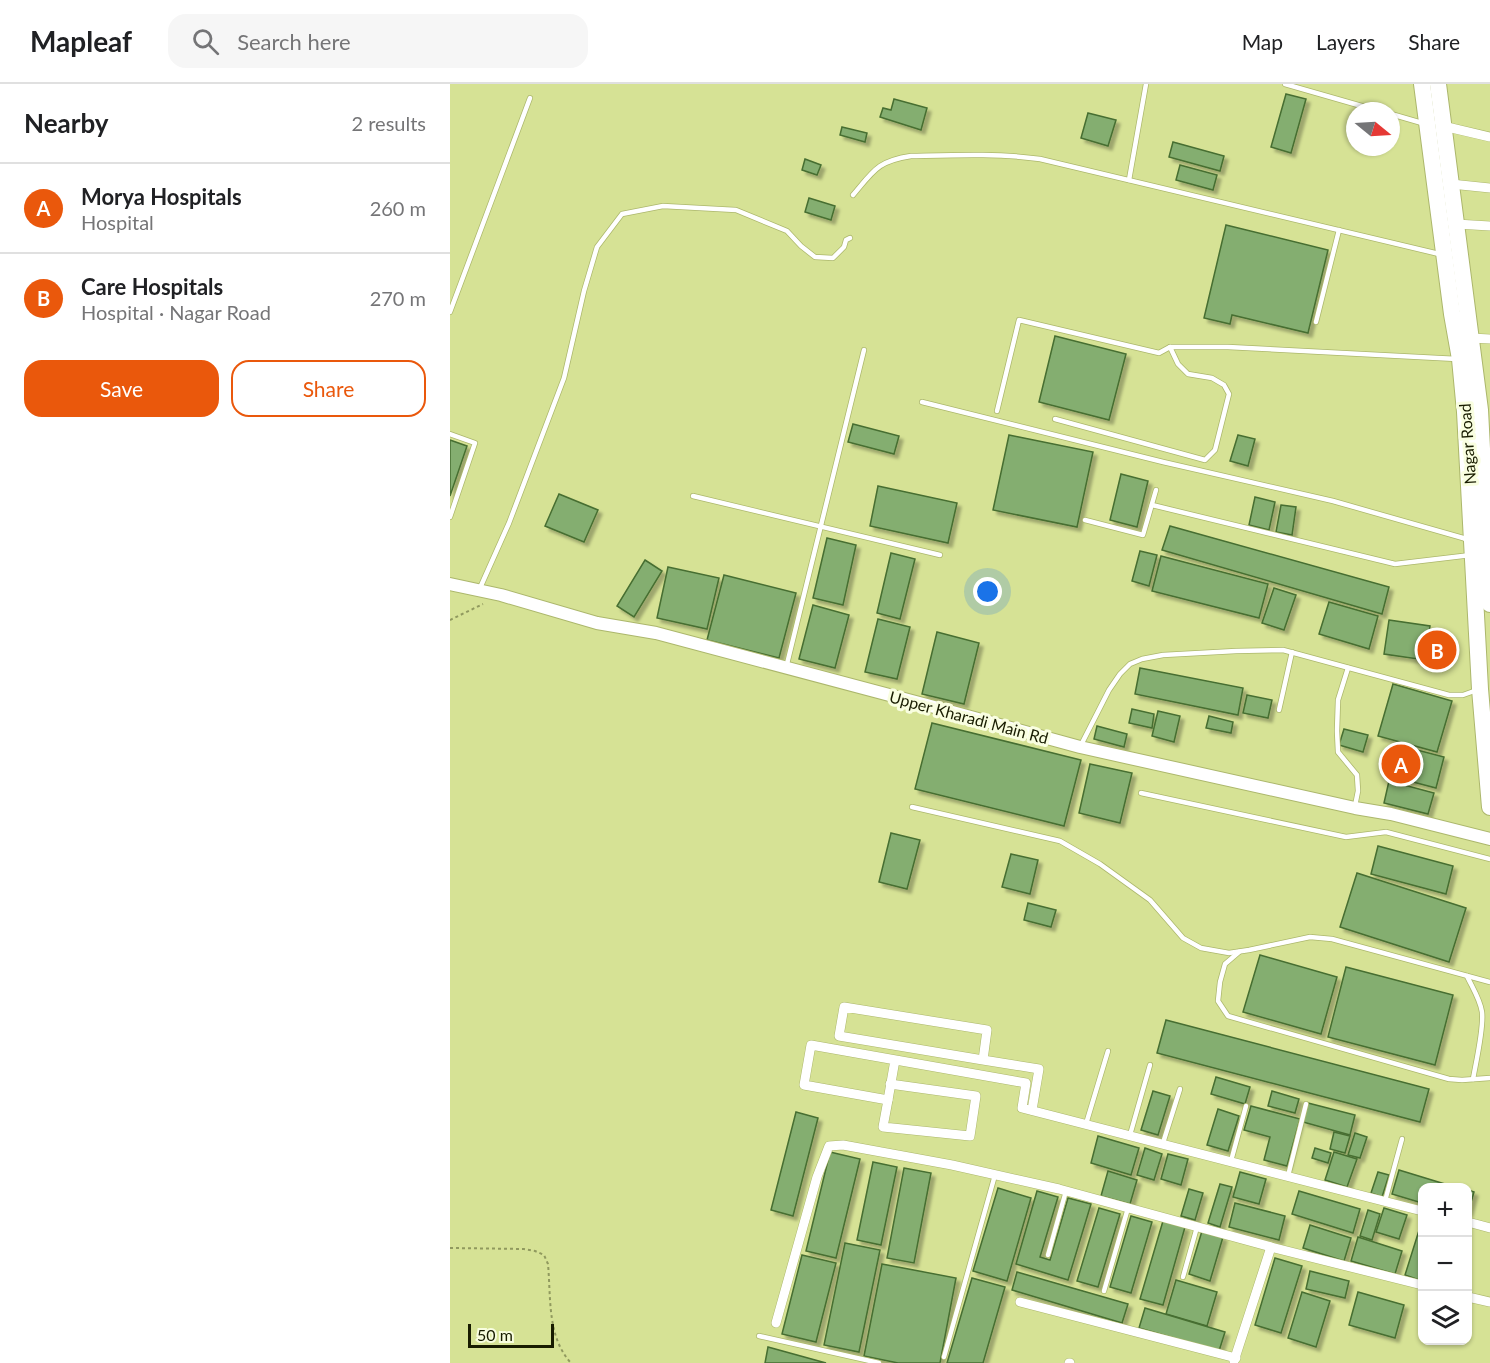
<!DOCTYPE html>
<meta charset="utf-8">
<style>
body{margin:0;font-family:Lato,sans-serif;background:#f6f6f6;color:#202124}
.controls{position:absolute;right:18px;bottom:18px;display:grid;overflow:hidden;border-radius:12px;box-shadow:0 2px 4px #0004}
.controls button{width:54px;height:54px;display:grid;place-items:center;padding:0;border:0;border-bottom:2px solid #e0e0e0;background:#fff;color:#202124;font:30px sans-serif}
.compass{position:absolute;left:896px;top:18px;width:54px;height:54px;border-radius:50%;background:#fff;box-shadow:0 2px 4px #0004;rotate:108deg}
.scale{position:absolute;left:18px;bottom:15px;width:86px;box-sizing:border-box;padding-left:6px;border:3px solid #181c00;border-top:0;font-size:16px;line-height:21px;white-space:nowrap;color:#181c00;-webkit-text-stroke:4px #f9fee0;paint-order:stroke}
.you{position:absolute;left:538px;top:508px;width:21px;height:21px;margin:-15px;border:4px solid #fff;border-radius:50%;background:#1a73e8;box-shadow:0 0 0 9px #1a73e833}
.badge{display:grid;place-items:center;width:39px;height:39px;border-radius:50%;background:#ea580c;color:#fff;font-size:20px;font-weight:700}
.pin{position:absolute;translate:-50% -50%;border:3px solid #fff;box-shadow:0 2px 6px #0006}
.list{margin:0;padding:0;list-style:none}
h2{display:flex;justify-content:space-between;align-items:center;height:78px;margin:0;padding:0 24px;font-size:26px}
h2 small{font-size:20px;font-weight:400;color:#757577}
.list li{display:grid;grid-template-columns:39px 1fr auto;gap:18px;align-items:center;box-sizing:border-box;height:90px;padding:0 24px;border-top:2px solid #e0e0e0}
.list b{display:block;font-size:22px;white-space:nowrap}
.list p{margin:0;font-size:20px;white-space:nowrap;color:#757577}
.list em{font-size:20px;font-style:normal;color:#757577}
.actions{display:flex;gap:12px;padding:18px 24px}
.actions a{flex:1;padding:14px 0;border:2px solid #ea580c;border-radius:18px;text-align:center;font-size:21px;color:#ea580c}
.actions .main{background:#ea580c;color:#fff}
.icon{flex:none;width:33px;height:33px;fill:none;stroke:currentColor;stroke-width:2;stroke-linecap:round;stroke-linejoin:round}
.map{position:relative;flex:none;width:1040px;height:1279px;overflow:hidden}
header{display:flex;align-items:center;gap:36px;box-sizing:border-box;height:84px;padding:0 30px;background:#fff;border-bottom:2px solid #e0e0e0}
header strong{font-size:28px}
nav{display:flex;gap:33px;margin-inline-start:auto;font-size:21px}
.search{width:420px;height:54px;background:#f6f6f6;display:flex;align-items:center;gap:15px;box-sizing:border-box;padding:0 21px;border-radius:18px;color:#757577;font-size:22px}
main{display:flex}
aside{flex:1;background:#fff}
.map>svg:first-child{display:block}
.building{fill:#84ae6f;stroke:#466e31;stroke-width:1.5;filter:url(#shadow)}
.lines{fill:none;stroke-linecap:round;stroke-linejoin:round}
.service-casing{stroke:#acb76c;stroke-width:6}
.minor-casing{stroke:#acb76c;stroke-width:10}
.tertiary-casing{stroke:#acb76c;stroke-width:14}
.trunk-casing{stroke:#acb76c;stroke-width:18}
.path{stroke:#90995e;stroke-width:2;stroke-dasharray:3 3;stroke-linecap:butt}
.service{stroke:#fff;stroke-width:4.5}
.minor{stroke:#fff;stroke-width:9}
.tertiary{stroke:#fff;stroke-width:12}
.trunk{stroke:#fff;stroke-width:16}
.labels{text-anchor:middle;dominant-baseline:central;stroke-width:6;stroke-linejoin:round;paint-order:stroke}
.street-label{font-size:16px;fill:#181c00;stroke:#f9fee0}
</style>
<header>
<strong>Mapleaf</strong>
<div class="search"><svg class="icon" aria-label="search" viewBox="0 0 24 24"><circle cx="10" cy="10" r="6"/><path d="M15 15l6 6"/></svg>Search here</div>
<nav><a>Map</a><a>Layers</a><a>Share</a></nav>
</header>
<main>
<aside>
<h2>Nearby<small>2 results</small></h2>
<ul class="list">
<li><span class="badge">A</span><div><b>Morya Hospitals</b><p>Hospital</p></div><em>260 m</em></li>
<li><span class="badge">B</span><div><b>Care Hospitals</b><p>Hospital · Nagar Road</p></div><em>270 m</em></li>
</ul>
<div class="actions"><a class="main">Save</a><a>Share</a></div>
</aside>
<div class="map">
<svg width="1040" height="1279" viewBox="0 0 1040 1279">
<defs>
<filter id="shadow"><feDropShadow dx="4" dy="4" stdDeviation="1.5" flood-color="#0004"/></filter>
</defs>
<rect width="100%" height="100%" fill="#d6e295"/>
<g class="building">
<path d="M 836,10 L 856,15 L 841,69 L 821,63 Z"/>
<path d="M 444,15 L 477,24 L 471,46 L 430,33 L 433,24 L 441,26 Z"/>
<path d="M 638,29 L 666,36 L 658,62 L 631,54 Z"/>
<path d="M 392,43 L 417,49 L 415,58 L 390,51 Z"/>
<path d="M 723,58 L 774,72 L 770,87 L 719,73 Z"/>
<path d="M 355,75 L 371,81 L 367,91 L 352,86 Z"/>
<path d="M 730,81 L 767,91 L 763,106 L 726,96 Z"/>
<path d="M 359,114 L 385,122 L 381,136 L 355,128 Z"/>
<path d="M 776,141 L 878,166 L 858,249 L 782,231 L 780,240 L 754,234 Z"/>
<path d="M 605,252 L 676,270 L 659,336 L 589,318 Z"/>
<path d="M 403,340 L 449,352 L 444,370 L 398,358 Z"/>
<path d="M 559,351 L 643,368 L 627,443 L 543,426 Z"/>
<path d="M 788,351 L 805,355 L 798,382 L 780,377 Z"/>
<path d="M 0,356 L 17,362 L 0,412 Z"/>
<path d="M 671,390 L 698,397 L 687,443 L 660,436 Z"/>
<path d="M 428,402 L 507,419 L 498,459 L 420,442 Z"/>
<path d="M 109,410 L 148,426 L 134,458 L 95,442 Z"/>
<path d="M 805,413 L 825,418 L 819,446 L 799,441 Z"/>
<path d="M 831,421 L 846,423 L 842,451 L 826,448 Z"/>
<path d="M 720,442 L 939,503 L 932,530 L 712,466 Z"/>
<path d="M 377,454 L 406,461 L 393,521 L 363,514 Z"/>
<path d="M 690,467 L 707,471 L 699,502 L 682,497 Z"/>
<path d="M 441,469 L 465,475 L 450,535 L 427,529 Z"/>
<path d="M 711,472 L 818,500 L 809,534 L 702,507 Z"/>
<path d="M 195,476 L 212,487 L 184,533 L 167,522 Z"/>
<path d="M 218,483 L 269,494 L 257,545 L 207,534 Z"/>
<path d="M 274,491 L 346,509 L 329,574 L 257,556 Z"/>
<path d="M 824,504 L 846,511 L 834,546 L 812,539 Z"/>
<path d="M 879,518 L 928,532 L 919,565 L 869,550 Z"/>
<path d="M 363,521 L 399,531 L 385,584 L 349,575 Z"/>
<path d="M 428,535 L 460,543 L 447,595 L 415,588 Z"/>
<path d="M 939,536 L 980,542 L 975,576 L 934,570 Z"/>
<path d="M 487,548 L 529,559 L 514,620 L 472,610 Z"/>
<path d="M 690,584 L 793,604 L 788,631 L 685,610 Z"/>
<path d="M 943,600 L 1002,617 L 987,668 L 928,652 Z"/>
<path d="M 797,611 L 822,616 L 818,634 L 793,629 Z"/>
<path d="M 682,625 L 704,630 L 702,644 L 679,639 Z"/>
<path d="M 708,627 L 730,632 L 724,658 L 702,652 Z"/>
<path d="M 759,632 L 783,638 L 781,649 L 756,644 Z"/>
<path d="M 482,639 L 631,676 L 614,742 L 465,705 Z"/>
<path d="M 647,642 L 677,650 L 674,663 L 644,655 Z"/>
<path d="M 894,645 L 918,651 L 913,668 L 889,661 Z"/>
<path d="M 948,661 L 994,673 L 986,704 L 940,692 Z"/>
<path d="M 640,680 L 682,689 L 670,739 L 629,729 Z"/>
<path d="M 939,697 L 984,709 L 978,730 L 934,719 Z"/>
<path d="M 441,749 L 470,756 L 457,805 L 429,798 Z"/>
<path d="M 928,762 L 1003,782 L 996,810 L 921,790 Z"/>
<path d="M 561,770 L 588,776 L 580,810 L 552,803 Z"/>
<path d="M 907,789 L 1016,824 L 999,878 L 890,843 Z"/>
<path d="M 578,819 L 606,826 L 601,843 L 574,836 Z"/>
<path d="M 810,871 L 887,893 L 871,950 L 793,928 Z"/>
<path d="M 896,883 L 1003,911 L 985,981 L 878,953 Z"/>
<path d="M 716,936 L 979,1005 L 970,1038 L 707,969 Z"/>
<path d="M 766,993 L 800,1003 L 795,1020 L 761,1010 Z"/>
<path d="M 703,1007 L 720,1012 L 708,1051 L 691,1046 Z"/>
<path d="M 822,1007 L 849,1015 L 845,1029 L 818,1022 Z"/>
<path d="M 858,1019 L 905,1031 L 900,1051 L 853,1038 Z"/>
<path d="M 801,1022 L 850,1035 L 837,1082 L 814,1076 L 820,1053 L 794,1046 Z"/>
<path d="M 768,1025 L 789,1032 L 778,1067 L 757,1061 Z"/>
<path d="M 346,1028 L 368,1034 L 343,1132 L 321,1126 Z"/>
<path d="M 884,1048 L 900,1052 L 895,1069 L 880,1065 Z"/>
<path d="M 905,1049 L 917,1053 L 910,1074 L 898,1071 Z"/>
<path d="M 648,1052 L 689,1064 L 681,1091 L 641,1079 Z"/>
<path d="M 695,1064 L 712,1070 L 704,1096 L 687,1091 Z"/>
<path d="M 865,1064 L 881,1069 L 878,1079 L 862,1074 Z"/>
<path d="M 380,1068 L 410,1075 L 386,1174 L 356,1167 Z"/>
<path d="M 884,1068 L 907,1075 L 897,1103 L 875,1096 Z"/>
<path d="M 718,1070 L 738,1075 L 731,1101 L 711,1095 Z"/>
<path d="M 423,1078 L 447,1083 L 431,1161 L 407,1156 Z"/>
<path d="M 454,1084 L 481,1089 L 464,1179 L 437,1174 Z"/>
<path d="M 949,1086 L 1008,1104 L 972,1104 L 972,1119 L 942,1110 Z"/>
<path d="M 658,1087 L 687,1096 L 680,1120 L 651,1112 Z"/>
<path d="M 790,1088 L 816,1095 L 809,1120 L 783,1113 Z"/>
<path d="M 928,1088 L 939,1091 L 932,1113 L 921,1109 Z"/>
<path d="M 770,1100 L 782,1103 L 770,1143 L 758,1139 Z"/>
<path d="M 548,1104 L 581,1114 L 557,1197 L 523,1187 Z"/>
<path d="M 739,1105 L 753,1109 L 745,1136 L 731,1132 Z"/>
<path d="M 1018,1106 L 1024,1108 L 1018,1129 Z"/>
<path d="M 587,1107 L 608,1113 L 590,1173 L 600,1176 L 618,1114 L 641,1120 L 618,1196 L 566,1180 Z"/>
<path d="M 849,1107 L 910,1125 L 903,1149 L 842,1130 Z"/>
<path d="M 785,1119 L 835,1132 L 829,1156 L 779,1143 Z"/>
<path d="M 649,1124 L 670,1130 L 648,1203 L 627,1197 Z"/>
<path d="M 934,1124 L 957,1131 L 949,1155 L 926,1148 Z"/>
<path d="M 918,1126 L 930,1130 L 922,1156 L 910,1152 Z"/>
<path d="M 681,1132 L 702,1138 L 681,1209 L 660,1203 Z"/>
<path d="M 713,1137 L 735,1143 L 713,1221 L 690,1215 Z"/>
<path d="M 971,1140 L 972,1140 L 972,1197 L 955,1191 Z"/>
<path d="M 860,1141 L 901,1154 L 894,1177 L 853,1164 Z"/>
<path d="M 752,1147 L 773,1153 L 760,1197 L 739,1190 Z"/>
<path d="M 908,1153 L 952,1167 L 945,1190 L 901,1177 Z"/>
<path d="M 395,1159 L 430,1166 L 409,1268 L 374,1261 Z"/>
<path d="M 352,1171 L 386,1179 L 366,1258 L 332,1250 Z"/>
<path d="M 825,1174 L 852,1182 L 831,1249 L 805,1241 Z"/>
<path d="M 432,1180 L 506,1194 L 490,1279 L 448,1279 L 414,1272 Z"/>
<path d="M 860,1187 L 899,1197 L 895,1214 L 856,1205 Z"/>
<path d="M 567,1188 L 678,1220 L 672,1239 L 562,1206 Z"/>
<path d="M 522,1194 L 555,1203 L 533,1279 L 497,1279 Z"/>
<path d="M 726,1196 L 767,1208 L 757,1242 L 716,1230 Z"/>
<path d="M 852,1208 L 880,1217 L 866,1263 L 838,1254 Z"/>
<path d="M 908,1208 L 954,1221 L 945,1254 L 899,1241 Z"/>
<path d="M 695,1224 L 775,1248 L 769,1267 L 689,1244 Z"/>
<path d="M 318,1263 L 376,1279 L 315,1279 Z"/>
</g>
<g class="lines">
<defs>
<g id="service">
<path d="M 835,0 L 929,27"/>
<path d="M 941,30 L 972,39"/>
<path d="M 679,96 L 696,0"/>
<path d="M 403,111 C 424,86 428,77 461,72 C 504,71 548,69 590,75 L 989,170"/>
<path d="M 0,228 L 80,14"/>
<path d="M 866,238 L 889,146"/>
<path d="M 472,318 L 713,378 L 883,417 L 1013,454 L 1019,457"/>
<path d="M 547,327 L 569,236 L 709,269 L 720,263 L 778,263 L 1007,275"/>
<path d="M 605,335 L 755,376 L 765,366 L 779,310 L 774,301 L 762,294 L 738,290 L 728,280 L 720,263"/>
<path d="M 0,350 L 25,359 L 0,433"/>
<path d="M 243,412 L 490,471"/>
<path d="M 702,421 L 945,480 L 1021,471"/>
<path d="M 635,436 L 693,451 L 706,406"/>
<path d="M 30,504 L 59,439 L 114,294 L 134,207 L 147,163 L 172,130 L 213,122 L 286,126 L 337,147 L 351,162 L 365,173 L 383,174 L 394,163 L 396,156 L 400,154"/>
<path d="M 336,584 L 414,266"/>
<path d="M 898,584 L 888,616 L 887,647 L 888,668 L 907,691 L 908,707 L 905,722"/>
<path d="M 829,626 L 842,568"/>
<path d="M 631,661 L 659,606 L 670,590 L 680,580 L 692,575 L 713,571 L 786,567 L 833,566 L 999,611 L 1013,611 L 1027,606"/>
<path d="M 691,709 L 896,753 L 936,748 L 1040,775"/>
<path d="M 462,723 L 610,757 L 650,780 L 700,816 L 733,854 L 751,864 L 779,869 L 799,866 L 860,853 L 882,855 L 1040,898"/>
<path d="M 789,868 L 775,880 L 770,898 L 768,917 L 778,932 L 999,995 L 1012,996 L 1040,994"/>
<path d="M 1017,892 C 1022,903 1030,915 1032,928 C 1034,944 1026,978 1023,995"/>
<path d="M 636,1040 L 658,967"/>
<path d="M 680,1051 L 700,981"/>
<path d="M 713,1059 L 730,1005"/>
<path d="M 781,1077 L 796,1022"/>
<path d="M 838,1092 L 856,1020"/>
<path d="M 935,1117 L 952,1055"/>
<path d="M 598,1171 L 616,1107"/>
<path d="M 733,1193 L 747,1143"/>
<path d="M 654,1207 L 678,1124"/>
<path d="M 309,1252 L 429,1279"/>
<path d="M 494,1273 L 545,1091"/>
</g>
<g id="minor">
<path d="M 993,42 L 1040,53"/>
<path d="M 1001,100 L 1040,104"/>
<path d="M 1006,140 L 1040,142"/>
<path d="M 1021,254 L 1040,255"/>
<path d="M 445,976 L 438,1016 L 354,1001 L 361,961 L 576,999 L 572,1024 L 972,1127"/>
<path d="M 533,976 L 389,952 L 394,923 L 537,946 L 533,976 L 589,985 L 582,1026"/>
<path d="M 438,1016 L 433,1043 L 520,1052 L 526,1012 L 440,1000"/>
<path d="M 1018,1138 L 1040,1144"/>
<path d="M 1018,1213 L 1040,1218"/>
<path d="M 570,1218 L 786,1274"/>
<path d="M 326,1239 L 367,1093 L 379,1062 L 393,1061 L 502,1081 L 609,1105 L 821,1163 L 972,1201"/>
<path d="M 784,1277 L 821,1163"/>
<path d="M 619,1279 L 620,1279"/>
</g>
<path id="tertiary" d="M 0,500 L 51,511 L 147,539 L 206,549 L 477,621 L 630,663 L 905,724 L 941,730 L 1040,755"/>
<g id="trunk">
<path d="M 972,0 L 1002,230 L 1010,275 L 1015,328 L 1030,605 L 1040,723"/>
<path d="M 988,0 L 1030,326 L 1040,520"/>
</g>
</defs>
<use href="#service" class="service-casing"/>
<use href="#minor" class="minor-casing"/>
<use href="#tertiary" class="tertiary-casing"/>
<use href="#trunk" class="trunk-casing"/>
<g class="path">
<path d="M 0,536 L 33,520"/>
<path d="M 0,1164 L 74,1165 L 85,1167 L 94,1171 L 98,1180 C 101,1214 97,1253 121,1279"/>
</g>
<use href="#service" class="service"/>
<use href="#minor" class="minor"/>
<use href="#tertiary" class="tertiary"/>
<use href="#trunk" class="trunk"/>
</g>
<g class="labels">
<g class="street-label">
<text transform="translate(1017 360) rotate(-94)">Nagar Road</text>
<text transform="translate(519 633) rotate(15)">Upper Kharadi Main Rd</text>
</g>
</g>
</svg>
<div class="controls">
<button>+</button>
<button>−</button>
<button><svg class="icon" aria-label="layers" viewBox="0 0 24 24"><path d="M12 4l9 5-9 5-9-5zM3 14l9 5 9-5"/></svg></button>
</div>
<svg class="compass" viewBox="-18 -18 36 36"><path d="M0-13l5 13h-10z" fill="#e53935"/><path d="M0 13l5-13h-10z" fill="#757577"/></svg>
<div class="scale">50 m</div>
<div class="you"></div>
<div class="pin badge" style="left:951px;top:680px">A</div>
<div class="pin badge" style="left:987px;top:566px">B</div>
</div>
</main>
